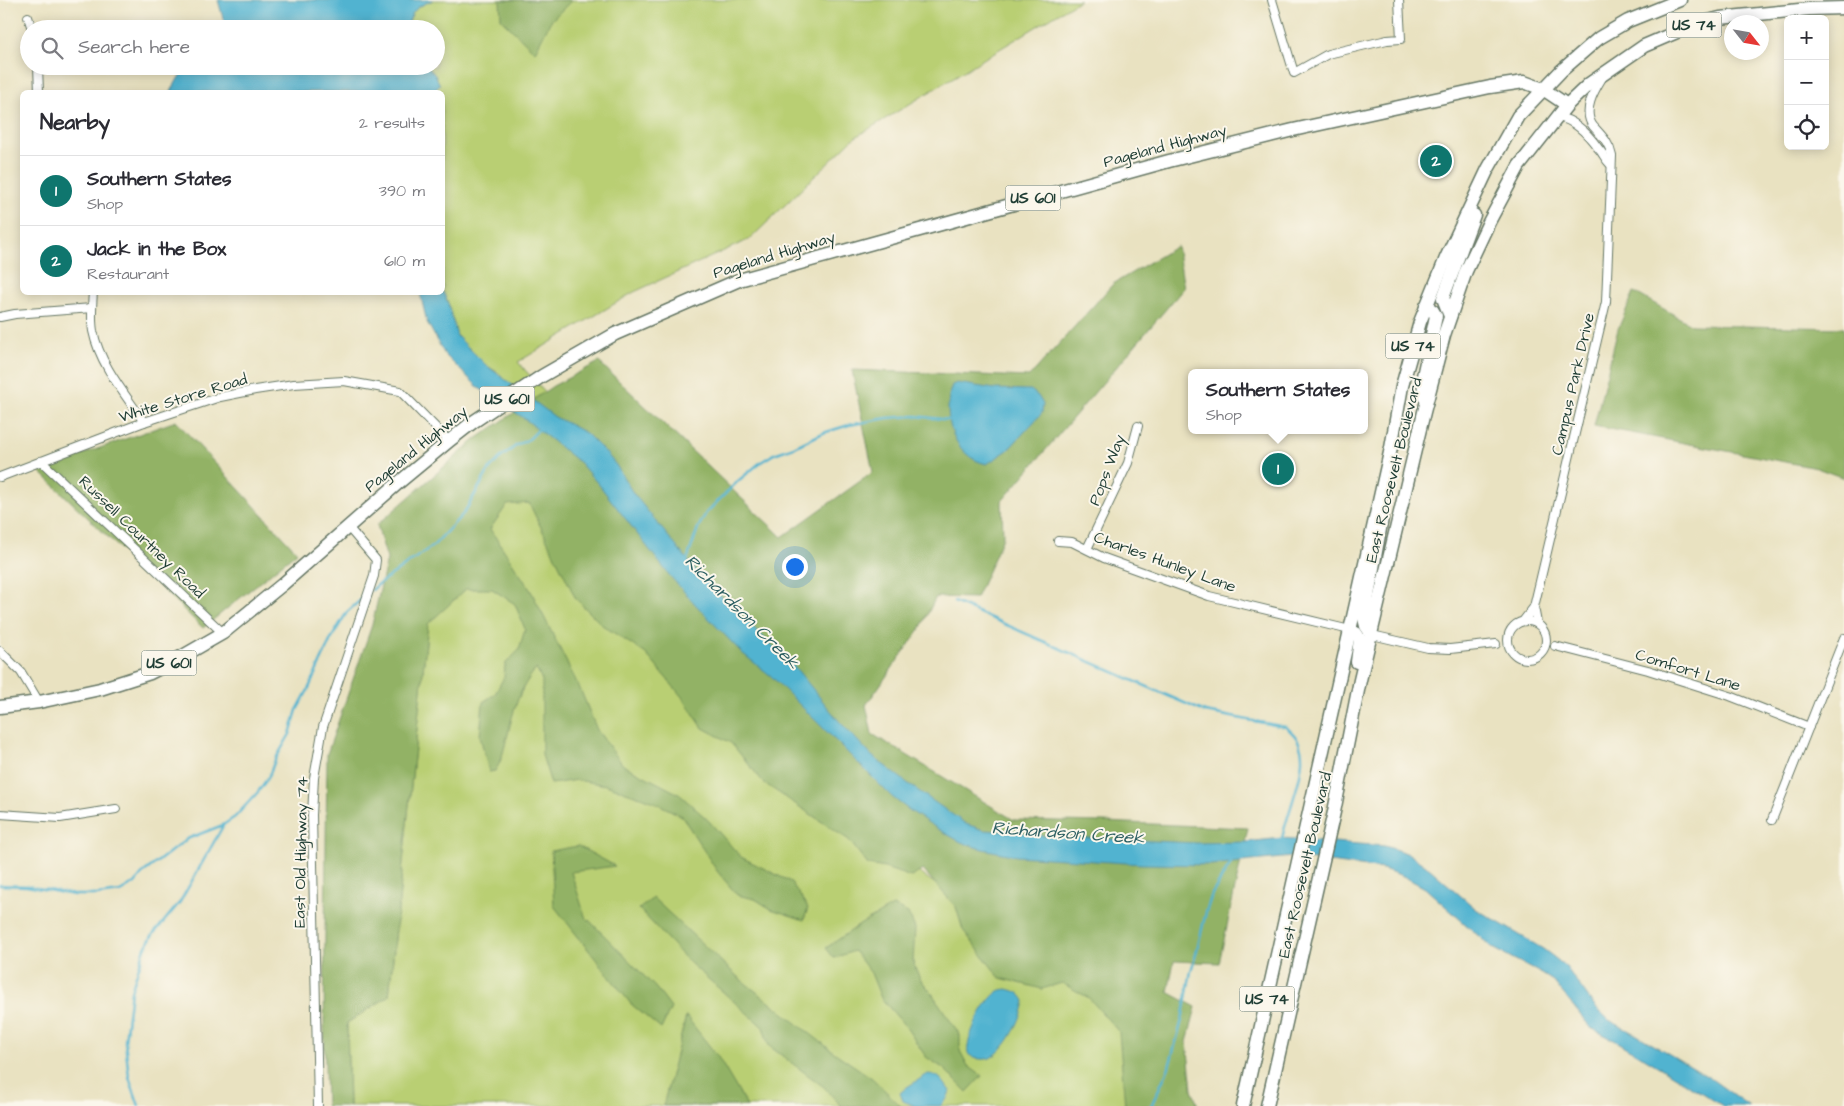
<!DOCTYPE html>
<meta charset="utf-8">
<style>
body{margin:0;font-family:"Architects Daughter",sans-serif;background:#f2f2f3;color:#2b2b33}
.controls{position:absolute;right:15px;top:15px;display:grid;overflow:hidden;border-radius:8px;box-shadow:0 2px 12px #0003}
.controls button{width:45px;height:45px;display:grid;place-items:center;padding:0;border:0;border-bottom:1px solid #e1e1e2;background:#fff;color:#2b2b33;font:25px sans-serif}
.compass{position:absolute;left:1724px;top:15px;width:45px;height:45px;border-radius:50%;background:#fff;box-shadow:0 2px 12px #0003;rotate:121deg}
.you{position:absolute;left:794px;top:566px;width:18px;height:18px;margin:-12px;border:4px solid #fff;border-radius:50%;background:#1a73e8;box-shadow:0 0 0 8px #1a73e833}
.badge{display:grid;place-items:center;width:32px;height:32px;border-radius:50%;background:#0f766e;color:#fff;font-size:16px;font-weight:700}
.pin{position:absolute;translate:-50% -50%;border:2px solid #fff;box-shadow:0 1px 5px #0006}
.popup{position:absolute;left:1188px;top:369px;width:180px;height:65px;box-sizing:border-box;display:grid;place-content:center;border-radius:8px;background:#fff;filter:drop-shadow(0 1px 4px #0005);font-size:16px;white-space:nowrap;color:#7c7c81}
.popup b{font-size:19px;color:#2b2b33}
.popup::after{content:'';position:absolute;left:50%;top:100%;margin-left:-10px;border:10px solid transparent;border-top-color:#fff}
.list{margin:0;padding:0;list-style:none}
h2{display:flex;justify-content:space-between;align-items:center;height:65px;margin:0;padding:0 20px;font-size:21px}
h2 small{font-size:16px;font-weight:400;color:#7c7c81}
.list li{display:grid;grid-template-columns:32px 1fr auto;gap:15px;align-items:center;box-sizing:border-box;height:70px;padding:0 20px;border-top:1px solid #e1e1e2}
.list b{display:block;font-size:19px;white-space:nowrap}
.list p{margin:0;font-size:16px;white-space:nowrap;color:#7c7c81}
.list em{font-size:16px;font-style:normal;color:#7c7c81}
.icon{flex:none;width:28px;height:28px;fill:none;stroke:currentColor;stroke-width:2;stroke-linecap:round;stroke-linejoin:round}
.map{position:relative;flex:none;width:1844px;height:1106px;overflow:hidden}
.search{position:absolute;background:#fff;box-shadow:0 2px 12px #0003;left:20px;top:20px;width:425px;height:55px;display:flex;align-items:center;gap:12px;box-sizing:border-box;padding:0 18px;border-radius:28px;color:#7c7c81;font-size:19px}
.panel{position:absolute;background:#fff;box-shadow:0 2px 12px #0003;left:20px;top:90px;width:425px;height:205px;border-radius:8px}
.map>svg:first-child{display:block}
.green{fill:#b9cf73;stroke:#6c8654}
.forest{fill:#92b265;stroke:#58784c}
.water{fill:#51b3d0;stroke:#387882}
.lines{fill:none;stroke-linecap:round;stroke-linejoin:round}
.stream{stroke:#51b3d0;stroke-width:2.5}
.minor-casing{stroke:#667765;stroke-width:10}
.trunk-casing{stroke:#667765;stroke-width:15}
.minor{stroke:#fff;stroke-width:8}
.trunk{stroke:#fff;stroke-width:12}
.labels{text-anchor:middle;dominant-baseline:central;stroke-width:4;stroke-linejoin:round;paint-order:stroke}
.shield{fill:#fbf7ec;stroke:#61756b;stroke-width:1}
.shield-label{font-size:15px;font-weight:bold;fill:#1f3d34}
.street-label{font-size:16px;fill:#1f3d34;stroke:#fbf7ec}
.water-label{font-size:18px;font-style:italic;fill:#2e6063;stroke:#fbf7ec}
</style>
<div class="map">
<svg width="1844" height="1106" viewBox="0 0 1844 1106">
<rect width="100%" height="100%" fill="#fbf7ec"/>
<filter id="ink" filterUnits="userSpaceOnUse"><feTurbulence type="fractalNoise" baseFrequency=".02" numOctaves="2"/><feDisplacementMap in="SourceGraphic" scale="10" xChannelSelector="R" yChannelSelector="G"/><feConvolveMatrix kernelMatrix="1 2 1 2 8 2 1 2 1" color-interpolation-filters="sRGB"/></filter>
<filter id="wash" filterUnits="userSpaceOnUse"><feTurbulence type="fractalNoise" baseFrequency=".0096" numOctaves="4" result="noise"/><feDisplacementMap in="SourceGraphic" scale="20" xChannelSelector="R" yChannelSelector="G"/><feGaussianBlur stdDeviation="1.12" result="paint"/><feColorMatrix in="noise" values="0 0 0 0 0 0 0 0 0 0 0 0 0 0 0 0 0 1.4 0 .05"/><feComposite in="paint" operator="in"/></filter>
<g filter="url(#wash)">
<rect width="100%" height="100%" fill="#e9e2c1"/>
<path class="green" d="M 433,0 L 1080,0 L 854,138 L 750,239 L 634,292 L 518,362 L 547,395 L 805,794 L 1142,1026 L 1131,1094 L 1123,1106 L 349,1106 L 347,1023 L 389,996 L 430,603 L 525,419 L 500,374 L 486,365 L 457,336 L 448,303 L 443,292 L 442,92 L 433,92 L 440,85 L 435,75 L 427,66 L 436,66 L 436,29 L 407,29 C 412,9 415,8 433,0 Z"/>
<g class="forest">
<path d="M 500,0 L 572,0 L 550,22 L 535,52 L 501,19 Z"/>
<path d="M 1177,246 L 1184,288 L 1002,501 L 1003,538 L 976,598 L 936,597 L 920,629 L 866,705 L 872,734 L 1014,820 L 1104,822 L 1248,828 L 1219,963 L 1174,961 L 1168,992 L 1196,1007 L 1187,1042 L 1192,1089 L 1198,1106 L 1106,1106 L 1125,1106 L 1119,1032 L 1089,998 L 1062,983 L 1042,989 L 1000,978 L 963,930 L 956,907 L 923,870 L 911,877 L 885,868 L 868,865 L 849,840 L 764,783 L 731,743 L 703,728 L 683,698 L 646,654 L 602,625 L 576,599 L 529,503 L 507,505 L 490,529 L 531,591 L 581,691 L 597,730 L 623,765 L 679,794 L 707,819 L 741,857 L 791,882 L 808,908 L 804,920 L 771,909 L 755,899 L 737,895 L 717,871 L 682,816 L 652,801 L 606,785 L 577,780 L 551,784 L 542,755 L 542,680 L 536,669 C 520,687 513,711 508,734 C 504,747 503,759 495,771 L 489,772 L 480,736 L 483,702 L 495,694 L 504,677 L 505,664 L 519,650 L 525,629 L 515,604 L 492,589 L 466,589 L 428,624 L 389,996 L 347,1023 L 349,1106 L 326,1106 L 324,1024 L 327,754 L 372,625 L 387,559 L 377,525 L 476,439 L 553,386 L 599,362 L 782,537 L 873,472 L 852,370 L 1029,377 L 1113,284 Z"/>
<path d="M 1634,292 L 1692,325 L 1844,328 L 1844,478 L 1817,468 L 1594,426 L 1618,329 Z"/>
<path d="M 176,421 L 297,552 L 203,628 L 38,470 Z"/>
<path d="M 578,846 L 615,866 L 571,872 L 585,916 L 655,987 L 671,1008 L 661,1029 L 631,1004 L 554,906 L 551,851 Z"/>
<path d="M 653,898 L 740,979 L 835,1053 L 872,1078 L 901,1106 L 841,1106 L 824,1087 L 769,1046 L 763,1027 L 690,963 L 639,909 Z"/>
<path d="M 893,906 L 908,913 L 915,928 L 913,962 L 920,979 L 931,992 L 960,1035 L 960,1051 L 968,1066 L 982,1076 L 967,1092 L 943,1068 L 926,1057 L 906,1027 L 881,998 L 871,973 L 854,951 L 834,958 L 826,948 L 861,924 Z"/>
<path d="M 686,1016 L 718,1057 L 747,1106 L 663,1106 Z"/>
</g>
<g class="water">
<path d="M 218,0 L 433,0 C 415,8 412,9 407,29 L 226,29 Z"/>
<path d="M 208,66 L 427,66 L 435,75 L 440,85 L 433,92 L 171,92 C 183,68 182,70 208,66 Z"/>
<path d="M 443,292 L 448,303 L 457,336 L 486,365 L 555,417 L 586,433 L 606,453 L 616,465 L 633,493 L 698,573 L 739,614 L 794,666 L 839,721 L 872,756 L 910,785 L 966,824 L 984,830 L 1025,833 L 1045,836 L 1196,843 L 1246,842 L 1282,838 L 1385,846 L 1409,854 L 1430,869 L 1476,909 L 1543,949 L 1555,958 L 1566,967 L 1595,1007 L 1609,1020 L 1637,1035 L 1710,1078 L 1749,1106 L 1723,1106 L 1618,1042 L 1591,1028 L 1553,981 L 1542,974 L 1491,947 L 1425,888 L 1403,876 L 1383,869 L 1292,857 L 1211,865 L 1142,864 L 1016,856 L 978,848 L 961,842 L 941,831 L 909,810 L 892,797 L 771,676 L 742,653 L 696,605 L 670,576 L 600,486 L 580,463 L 525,419 L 479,388 L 445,355 L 427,322 L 420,293 Z"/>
<path d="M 957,383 L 995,389 L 1031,390 L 1038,396 L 1043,404 L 1042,413 L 1008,450 L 987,464 C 953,458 941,414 952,385 Z"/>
<path d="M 1007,989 C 1016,991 1021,993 1025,1001 C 1022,1019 1007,1050 990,1058 C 985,1060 979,1059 974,1058 L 968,1054 C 965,1038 985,999 999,991 C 1000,990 1006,989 1007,989 Z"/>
<path d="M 928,1074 C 940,1074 944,1083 950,1091 L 947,1099 L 940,1106 L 915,1106 L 903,1101 L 900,1093 L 907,1087 Z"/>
</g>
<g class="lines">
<g class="stream">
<path d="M 685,562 L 687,560 L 698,528 L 706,513 L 738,481 L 761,462 L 774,454 L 794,447 L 823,433 L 849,425 L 887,418 L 915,416 L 950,420"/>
<path d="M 372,590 L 380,583 L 434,545 L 464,513 L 489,470 L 499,459 L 517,445 L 529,439 L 540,428"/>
<path d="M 954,602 L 1205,712 L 1286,727 C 1293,733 1299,739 1301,749 C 1307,770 1286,816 1282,839"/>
<path d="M 0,885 L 27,886 L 74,895 L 97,895 L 120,892 L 135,883 L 144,872 L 187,839 L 223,825 L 235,817 L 258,792 L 269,776 L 275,760 L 290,734 L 297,710 L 308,690 L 331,639 L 347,612 L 364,597"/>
<path d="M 139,1106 L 129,1077 L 125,1041 L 131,991 L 145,948 L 152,936 L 180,902 L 223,826"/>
<path d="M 1151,1106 L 1169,1067 L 1182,1020 L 1191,971 L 1196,954 L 1206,912 L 1212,894 L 1232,861"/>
</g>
</g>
</g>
<g filter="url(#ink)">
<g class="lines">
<defs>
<g id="minor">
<path d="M 1272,0 L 1294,73 L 1328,54 L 1387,40 L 1401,39 L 1399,0"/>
<path d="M 28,17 L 32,29"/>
<path d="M 38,66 L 39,92"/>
<path d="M 1558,117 C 1574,120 1588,134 1598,148 C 1603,153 1605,159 1610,164"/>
<path d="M 93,292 C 92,305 91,319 93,331 C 100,365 125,394 144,422"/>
<path d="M 0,317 L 15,314 L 92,308"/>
<path d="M 41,461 L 223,633"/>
<path d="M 0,477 L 144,422 L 220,397 L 255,390 L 294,384 L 344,381 L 400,391 L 449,441"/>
<path d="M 1058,541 L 1072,542 L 1104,558 L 1209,596 L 1350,630"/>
<path d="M 1087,549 L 1128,463 L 1138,426"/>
<path d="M 1534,607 L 1606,302 L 1612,156 C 1609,142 1602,136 1593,126 C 1582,111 1594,91 1602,78"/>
<path d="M 1524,620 L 1534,607 L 1537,623"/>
<circle cx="1527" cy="640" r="19"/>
<path d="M 1372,635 L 1428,648 L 1450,649 L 1496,644"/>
<path d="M 1555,646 L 1648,670 L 1730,696 L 1809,727"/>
<path d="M 0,651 L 21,672 L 39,702"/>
<path d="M 0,814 L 60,818 L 116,809"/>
<path d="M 1772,820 L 1844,638"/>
<path d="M 318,1106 L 312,815 L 314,778 L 323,727 L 374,576 L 376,560 L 348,527"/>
</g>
<g id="trunk">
<path d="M 1450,316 L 1443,298 L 1474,215"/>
<path d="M 1424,397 L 1423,376 L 1436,316 L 1433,311 L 1426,306"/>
<path d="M 1350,630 L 1356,633 L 1360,639 L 1357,662"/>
<path d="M 1372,635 L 1366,626 L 1364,618 L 1382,518"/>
<path d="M 0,707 L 39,702 L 100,689 L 150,673 L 183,656 L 223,633 L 283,584 L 397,484 L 449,441 L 473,422 L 542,376 L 615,334 L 739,280 L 1169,161 L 1293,130 L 1490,87 L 1524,82 L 1543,89 L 1567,105"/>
<path d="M 1243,1106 L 1391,448 L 1402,386 L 1420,322 L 1446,258 L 1488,169 L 1518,116 L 1561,71 L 1599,38 L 1628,21 L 1680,0"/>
<path d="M 1267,1106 L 1334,812 L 1360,680 L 1424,412 L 1444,335 L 1466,271 L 1489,222 L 1519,166 L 1567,105 L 1589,84 L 1644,46 L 1693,25 L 1720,18 L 1809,9 L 1844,8"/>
</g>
</defs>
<use href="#minor" class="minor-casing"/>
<use href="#trunk" class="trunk-casing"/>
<use href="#minor" class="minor"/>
<use href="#trunk" class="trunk"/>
</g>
</g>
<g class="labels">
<g class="shield">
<rect x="1666.5" y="12.5" width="55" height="25" rx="4"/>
<rect x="1005.5" y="185.5" width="55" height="25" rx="4"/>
<rect x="1385.5" y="333.5" width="55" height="25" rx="4"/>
<rect x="479.5" y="386.5" width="55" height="25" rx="4"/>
<rect x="141.5" y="650.5" width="55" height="25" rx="4"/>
<rect x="1239.5" y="986.5" width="55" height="25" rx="4"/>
</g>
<g class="shield-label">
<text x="1694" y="25">US 74</text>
<text x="1033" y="198">US 601</text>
<text x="1413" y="346">US 74</text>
<text x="507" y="399">US 601</text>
<text x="169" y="663">US 601</text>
<text x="1267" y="999">US 74</text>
</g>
<g class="street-label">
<text transform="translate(1165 146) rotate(-15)">Pageland Highway</text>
<text transform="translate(774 255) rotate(-17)">Pageland Highway</text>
<text transform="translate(1573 384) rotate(-77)">Campus Park Drive</text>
<text transform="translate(183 398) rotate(-17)">White Store Road</text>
<text transform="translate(416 449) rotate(-39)">Pageland Highway</text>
<text transform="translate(1107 470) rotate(-69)">Pops Way</text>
<text transform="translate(1394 470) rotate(-76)">East Roosevelt Boulevard</text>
<text transform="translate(142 537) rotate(44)">Russell Courtney Road</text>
<text transform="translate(1165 562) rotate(20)">Charles Hunley Lane</text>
<text transform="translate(1688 670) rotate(17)">Comfort Lane</text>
<text transform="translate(301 852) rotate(-89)">East Old Highway 74</text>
<text transform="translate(1305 865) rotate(-77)">East Roosevelt Boulevard</text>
</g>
<g class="water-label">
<text transform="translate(742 612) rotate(45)">Richardson Creek</text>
<text transform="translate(1068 833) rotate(4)">Richardson Creek</text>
</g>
</g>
</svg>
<div class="controls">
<button>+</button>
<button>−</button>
<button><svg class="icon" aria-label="locate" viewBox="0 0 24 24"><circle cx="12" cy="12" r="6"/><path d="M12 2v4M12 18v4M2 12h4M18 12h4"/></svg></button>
</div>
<svg class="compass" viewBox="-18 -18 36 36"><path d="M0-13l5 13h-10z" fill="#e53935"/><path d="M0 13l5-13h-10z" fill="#7c7c81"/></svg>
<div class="you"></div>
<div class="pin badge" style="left:1278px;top:469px">1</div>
<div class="popup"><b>Southern States</b>Shop</div>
<div class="pin badge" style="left:1436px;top:161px">2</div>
<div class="search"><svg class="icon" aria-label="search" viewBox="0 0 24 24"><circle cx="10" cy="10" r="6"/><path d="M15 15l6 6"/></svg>Search here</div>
<section class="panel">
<h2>Nearby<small>2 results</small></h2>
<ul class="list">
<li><span class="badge">1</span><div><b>Southern States</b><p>Shop</p></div><em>390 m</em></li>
<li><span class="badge">2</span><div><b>Jack in the Box</b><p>Restaurant</p></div><em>610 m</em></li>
</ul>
</section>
</div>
